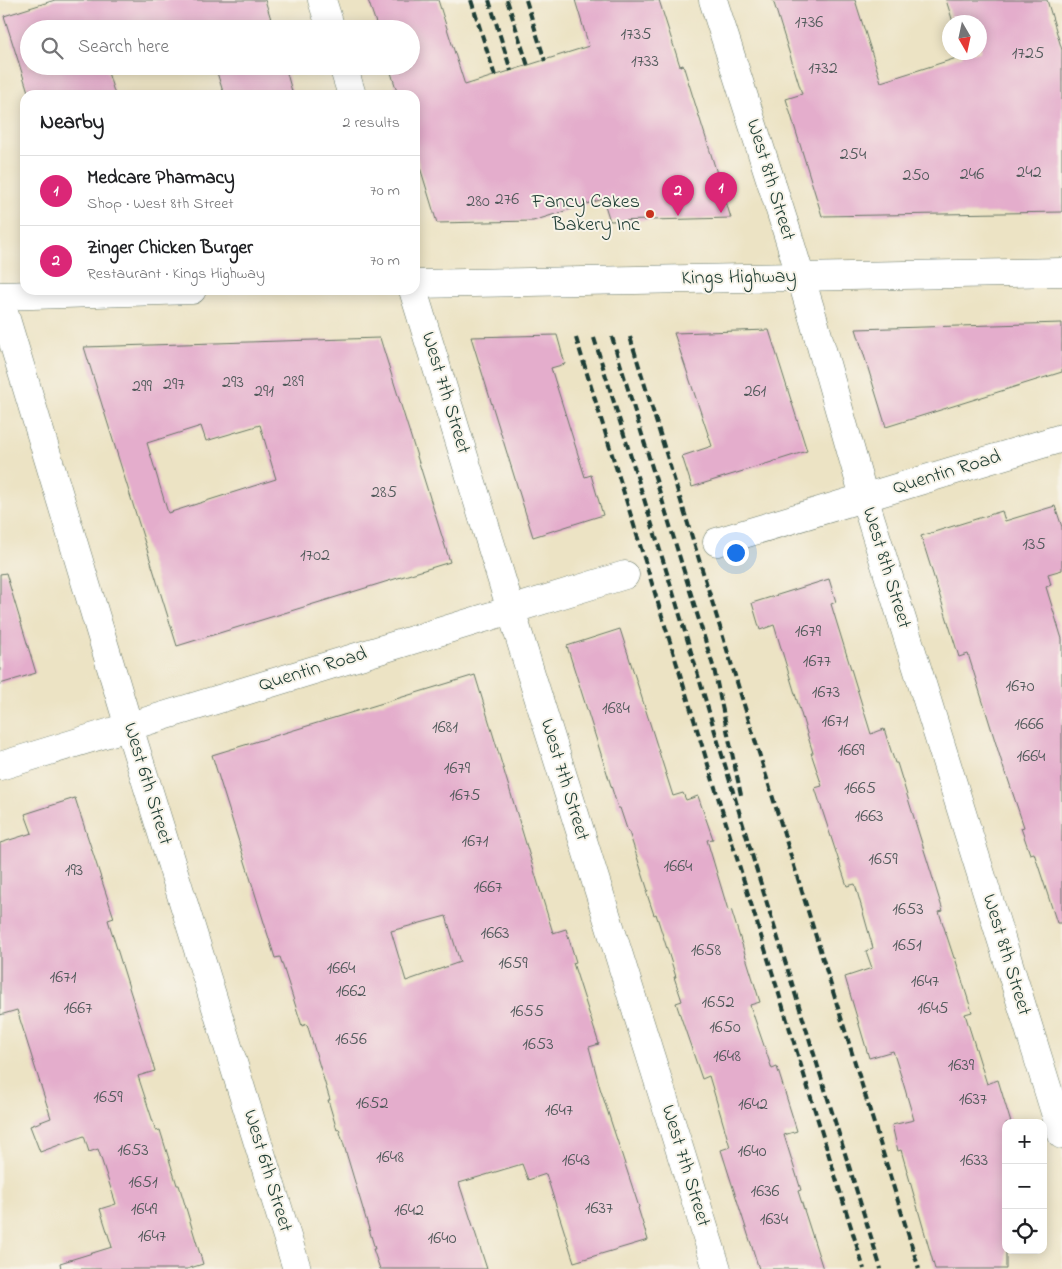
<!DOCTYPE html>
<meta charset="utf-8">
<style>
body{margin:0;font-family:"Indie Flower",sans-serif;background:#f6f6f6;color:#202124}
.controls{position:absolute;right:15px;bottom:15px;display:grid;overflow:hidden;border-radius:10px;box-shadow:0 2px 12px #0003}
.controls button{width:45px;height:45px;display:grid;place-items:center;padding:0;border:0;border-bottom:1px solid #e0e0e0;background:#fff;color:#202124;font:25px sans-serif}
.compass{position:absolute;left:942px;top:15px;width:45px;height:45px;border-radius:50%;background:#fff;box-shadow:0 2px 12px #0003;rotate:171deg}
.you{position:absolute;left:735px;top:552px;width:18px;height:18px;margin:-12px;border:4px solid #fff;border-radius:50%;background:#1a73e8;box-shadow:0 0 0 8px #1a73e833}
.badge{display:grid;place-items:center;width:32px;height:32px;border-radius:50%;background:#db2777;color:#fff;font-size:16px;font-weight:700}
.pin{position:absolute;translate:-50% -41px;filter:drop-shadow(0 1px 2px #0008)}
.pin::after{content:'';position:absolute;top:26px;width:18px;height:15px;background:inherit;clip-path:polygon(0 0,100% 0,50% 100%)}
.list{margin:0;padding:0;list-style:none}
h2{display:flex;justify-content:space-between;align-items:center;height:65px;margin:0;padding:0 20px;font-size:21px}
h2 small{font-size:16px;font-weight:400;color:#757577}
.list li{display:grid;grid-template-columns:32px 1fr auto;gap:15px;align-items:center;box-sizing:border-box;height:70px;padding:0 20px;border-top:1px solid #e0e0e0}
.list b{display:block;font-size:19px;white-space:nowrap}
.list p{margin:0;font-size:16px;white-space:nowrap;color:#757577}
.list em{font-size:16px;font-style:normal;color:#757577}
.icon{flex:none;width:28px;height:28px;fill:none;stroke:currentColor;stroke-width:2;stroke-linecap:round;stroke-linejoin:round}
.map{position:relative;flex:none;width:1062px;height:1269px;overflow:hidden}
.search{position:absolute;background:#fff;box-shadow:0 2px 12px #0003;left:20px;top:20px;width:400px;height:55px;display:flex;align-items:center;gap:12px;box-sizing:border-box;padding:0 18px;border-radius:28px;color:#757577;font-size:19px}
.panel{position:absolute;background:#fff;box-shadow:0 2px 12px #0003;left:20px;top:90px;width:400px;height:205px;border-radius:15px}
.map>svg:first-child{display:block}
.building{fill:#e4adcc;fill-rule:evenodd}
.lines{fill:none;stroke-linecap:round;stroke-linejoin:round}
.minor-casing{stroke:#677766;stroke-width:29}
.minor{stroke:#fff;stroke-width:28}
.rail{stroke:#1f3d34;stroke-width:4;stroke-dasharray:8 4;stroke-linecap:butt}
.poi-dot{fill:#c8321e;stroke:#f7f3e8;stroke-width:2}
.labels{text-anchor:middle;dominant-baseline:central;stroke-width:4;stroke-linejoin:round;paint-order:stroke}
.number-label{font-size:18px;fill:#50595a}
.street-label{font-size:20px;fill:#1f3d34;stroke:#f7f3e8}
.poi-label{font-size:20px;fill:#1f3d34;stroke:#f7f3e8;text-anchor:end}
</style>
<div class="map">
<svg width="1062" height="1269" viewBox="0 0 1062 1269">
<rect width="100%" height="100%" fill="#f7f3e8"/>
<filter id="ink" filterUnits="userSpaceOnUse"><feTurbulence type="fractalNoise" baseFrequency=".02" numOctaves="2"/><feDisplacementMap in="SourceGraphic" scale="10" xChannelSelector="R" yChannelSelector="G"/><feConvolveMatrix kernelMatrix="1 2 1 2 8 2 1 2 1" color-interpolation-filters="sRGB"/></filter>
<filter id="wash" filterUnits="userSpaceOnUse"><feTurbulence type="fractalNoise" baseFrequency=".0096" numOctaves="4" result="noise"/><feDisplacementMap in="SourceGraphic" scale="20" xChannelSelector="R" yChannelSelector="G"/><feGaussianBlur stdDeviation="1.12" result="paint"/><feColorMatrix in="noise" values="0 0 0 0 0 0 0 0 0 0 0 0 0 0 0 0 0 1.4 0 .05"/><feComposite in="paint" operator="in"/></filter>
<g filter="url(#wash)">
<rect width="100%" height="100%" fill="#ece3c4"/>
<g id="blocks">
<g class="building">
<path d="M 55,0 L 265,0 L 274,29 L 29,29 L 29,66 L 106,66 L 115,95 L 29,95 L 4,16 Z"/>
<path d="M 368,0 L 438,0 L 465,85 L 589,46 L 575,0 L 659,0 L 680,66 L 683,65 L 731,218 L 610,221 L 603,199 L 533,221 L 437,223 L 415,151 L 415,95 L 398,95 L 389,66 L 411,66 L 411,29 L 378,29 Z"/>
<path d="M 773,0 L 855,0 L 881,82 L 963,56 L 962,52 L 980,52 L 980,22 L 953,22 L 946,0 L 1047,0 L 1062,50 L 1062,212 L 822,216 L 786,99 L 802,94 Z"/>
<path d="M 215,66 L 285,66 L 293,95 L 224,95 Z"/>
<path d="M 1062,323 L 1062,372 L 886,427 L 856,329 Z"/>
<path d="M 769,330 L 807,451 L 692,487 L 682,456 L 712,446 L 674,333 Z"/>
<path d="M 557,335 L 565,364 L 551,368 L 585,477 L 591,475 L 603,515 L 533,537 L 471,337 Z"/>
<path d="M 380,338 L 450,562 L 177,646 L 84,347 ZM 260,425 L 276,479 L 168,513 L 147,443 L 201,426 L 206,441 Z"/>
<path d="M 1055,506 L 1062,527 L 1062,570 L 1048,574 L 1051,585 L 1046,587 L 1062,639 L 1062,923 L 1057,923 L 1034,853 L 1030,854 L 1021,828 L 1024,827 L 1007,776 L 1006,776 L 968,654 L 959,657 L 921,536 L 1002,511 L 1005,521 Z"/>
<path d="M 6,573 L 36,673 L 0,684 L 0,574 Z"/>
<path d="M 829,579 L 836,602 L 831,604 L 871,734 L 884,729 L 895,763 L 897,763 L 943,911 L 939,912 L 954,958 L 955,958 L 972,1012 L 965,1014 L 987,1084 L 998,1080 L 1011,1123 L 1006,1123 L 1006,1269 L 935,1269 L 901,1150 L 898,1151 L 892,1125 L 914,1120 L 902,1079 L 893,1051 L 869,1058 L 845,977 L 872,968 L 866,951 L 873,948 L 855,884 L 847,886 L 815,788 L 822,786 L 811,753 L 813,753 L 774,625 L 760,630 L 752,603 Z"/>
<path d="M 620,629 L 673,796 L 683,793 L 686,800 L 698,796 L 713,839 L 707,840 L 728,910 L 731,909 L 760,1002 L 750,1005 L 772,1069 L 777,1067 L 797,1131 L 784,1135 L 801,1190 L 798,1191 L 823,1269 L 759,1269 L 721,1150 L 730,1147 L 718,1106 L 709,1076 L 702,1079 L 676,1003 L 682,1001 L 674,977 L 676,977 L 656,914 L 654,915 L 646,891 L 648,891 L 629,832 L 628,832 L 620,808 L 618,808 L 567,646 Z"/>
<path d="M 475,675 L 553,933 L 566,929 L 576,962 L 573,963 L 599,1044 L 589,1047 L 600,1088 L 639,1207 L 638,1208 L 648,1240 L 574,1262 L 546,1174 L 528,1180 L 522,1164 L 459,1183 L 487,1269 L 380,1269 L 373,1249 L 375,1249 L 339,1129 L 337,1130 L 328,1100 L 330,1100 L 307,1024 L 302,1026 L 280,957 L 275,958 L 212,755 ZM 446,916 L 460,962 L 406,981 L 391,931 Z"/>
<path d="M 75,798 L 114,918 L 108,920 L 155,1071 L 138,1076 L 156,1131 L 160,1130 L 177,1185 L 179,1185 L 203,1264 L 187,1269 L 61,1269 L 60,1263 L 112,1247 L 100,1209 L 116,1204 L 98,1149 L 89,1152 L 84,1136 L 40,1152 L 30,1126 L 51,1118 L 17,1010 L 0,1015 L 0,843 L 32,833 L 25,814 Z"/>
</g>
</g>
</g>
<g filter="url(#ink)">
<use href="#blocks" fill-opacity="0" stroke="#677766" stroke-width="1"/>
<g class="lines">
<defs>
<g id="minor">
<path d="M 322,0 L 331,29"/>
<path d="M 713,0 L 787,232 L 813,318 L 864,497 L 1062,1135"/>
<path d="M 343,66 L 352,95"/>
<path d="M 415,284 L 1062,272"/>
<path d="M 413,290 L 511,610 L 717,1269"/>
<path d="M 0,296 L 192,290"/>
<path d="M 0,299 L 129,727 L 297,1269"/>
<path d="M 717,542 L 1062,438"/>
<path d="M 0,766 L 625,575"/>
</g>
</defs>
<use href="#minor" class="minor-casing"/>
<use href="#minor" class="minor"/>
<g class="rail">
<path d="M 471,0 L 495,76"/>
<path d="M 489,0 L 511,71"/>
<path d="M 507,0 L 528,66"/>
<path d="M 526,0 L 545,61"/>
<path d="M 612,337 L 714,669 L 741,795"/>
<path d="M 630,337 L 919,1269"/>
<path d="M 576,338 L 864,1269"/>
<path d="M 594,338 L 676,602 L 756,868 L 881,1269"/>
</g>
</g>
</g>
<circle class="poi-dot" cx="650" cy="214" r="5"/>
<g class="labels">
<g class="number-label">
<text x="809" y="23">1736</text>
<text x="636" y="35">1735</text>
<text x="1028" y="54">1725</text>
<text x="645" y="62">1733</text>
<text x="823" y="69">1732</text>
<text x="853" y="155">254</text>
<text x="1029" y="173">242</text>
<text x="972" y="175">246</text>
<text x="916" y="176">250</text>
<text x="507" y="200">276</text>
<text x="478" y="202">280</text>
<text x="293" y="382">289</text>
<text x="233" y="383">293</text>
<text x="174" y="385">297</text>
<text x="142" y="387">299</text>
<text x="264" y="392">291</text>
<text x="755" y="392">261</text>
<text x="384" y="493">285</text>
<text x="1034" y="545">135</text>
<text x="315" y="556">1702</text>
<text x="808" y="632">1679</text>
<text x="817" y="662">1677</text>
<text x="1020" y="687">1670</text>
<text x="826" y="693">1673</text>
<text x="616" y="709">1684</text>
<text x="835" y="722">1671</text>
<text x="1029" y="725">1666</text>
<text x="445" y="728">1681</text>
<text x="851" y="751">1669</text>
<text x="1031" y="757">1664</text>
<text x="457" y="769">1679</text>
<text x="860" y="789">1665</text>
<text x="465" y="796">1675</text>
<text x="869" y="817">1663</text>
<text x="475" y="842">1671</text>
<text x="883" y="860">1659</text>
<text x="678" y="867">1664</text>
<text x="74" y="871">193</text>
<text x="488" y="888">1667</text>
<text x="908" y="910">1653</text>
<text x="495" y="934">1663</text>
<text x="907" y="946">1651</text>
<text x="706" y="951">1658</text>
<text x="513" y="964">1659</text>
<text x="341" y="969">1664</text>
<text x="63" y="978">1671</text>
<text x="925" y="982">1647</text>
<text x="351" y="992">1662</text>
<text x="718" y="1003">1652</text>
<text x="78" y="1009">1667</text>
<text x="933" y="1009">1645</text>
<text x="527" y="1012">1655</text>
<text x="725" y="1028">1650</text>
<text x="351" y="1040">1656</text>
<text x="538" y="1045">1653</text>
<text x="727" y="1057">1648</text>
<text x="961" y="1066">1639</text>
<text x="108" y="1098">1659</text>
<text x="973" y="1100">1637</text>
<text x="372" y="1104">1652</text>
<text x="753" y="1105">1642</text>
<text x="559" y="1111">1647</text>
<text x="133" y="1151">1653</text>
<text x="752" y="1152">1640</text>
<text x="390" y="1158">1648</text>
<text x="576" y="1161">1643</text>
<text x="974" y="1161">1633</text>
<text x="143" y="1183">1651</text>
<text x="765" y="1192">1636</text>
<text x="599" y="1209">1637</text>
<text x="144" y="1210">1649</text>
<text x="409" y="1211">1642</text>
<text x="774" y="1220">1634</text>
<text x="152" y="1237">1647</text>
<text x="442" y="1239">1640</text>
</g>
<g class="street-label">
<text transform="translate(770 180) rotate(73)">West 8th Street</text>
<text transform="translate(739 278) rotate(-1)">Kings Highway</text>
<text transform="translate(445 393) rotate(73)">West 7th Street</text>
<text transform="translate(947 473) rotate(-17)">Quentin Road</text>
<text transform="translate(886 568) rotate(73)">West 8th Street</text>
<text transform="translate(313 670) rotate(-17)">Quentin Road</text>
<text transform="translate(564 780) rotate(73)">West 7th Street</text>
<text transform="translate(147 784) rotate(73)">West 6th Street</text>
<text transform="translate(1006 955) rotate(73)">West 8th Street</text>
<text transform="translate(685 1166) rotate(73)">West 7th Street</text>
<text transform="translate(267 1171) rotate(73)">West 6th Street</text>
</g>
<g class="poi-label">
<text x="640" y="202">Fancy Cakes<tspan x="640" dy="23">Bakery Inc</tspan></text>
</g>
</g>
</svg>
<div class="controls">
<button>+</button>
<button>−</button>
<button><svg class="icon" aria-label="locate" viewBox="0 0 24 24"><circle cx="12" cy="12" r="6"/><path d="M12 2v4M12 18v4M2 12h4M18 12h4"/></svg></button>
</div>
<svg class="compass" viewBox="-18 -18 36 36"><path d="M0-13l5 13h-10z" fill="#e53935"/><path d="M0 13l5-13h-10z" fill="#757577"/></svg>
<div class="you"></div>
<div class="pin badge" style="left:721px;top:213px">1</div>
<div class="pin badge" style="left:678px;top:216px">2</div>
<div class="search"><svg class="icon" aria-label="search" viewBox="0 0 24 24"><circle cx="10" cy="10" r="6"/><path d="M15 15l6 6"/></svg>Search here</div>
<section class="panel">
<h2>Nearby<small>2 results</small></h2>
<ul class="list">
<li><span class="badge">1</span><div><b>Medcare Pharmacy</b><p>Shop · West 8th Street</p></div><em>70 m</em></li>
<li><span class="badge">2</span><div><b>Zinger Chicken Burger</b><p>Restaurant · Kings Highway</p></div><em>70 m</em></li>
</ul>
</section>
</div>
